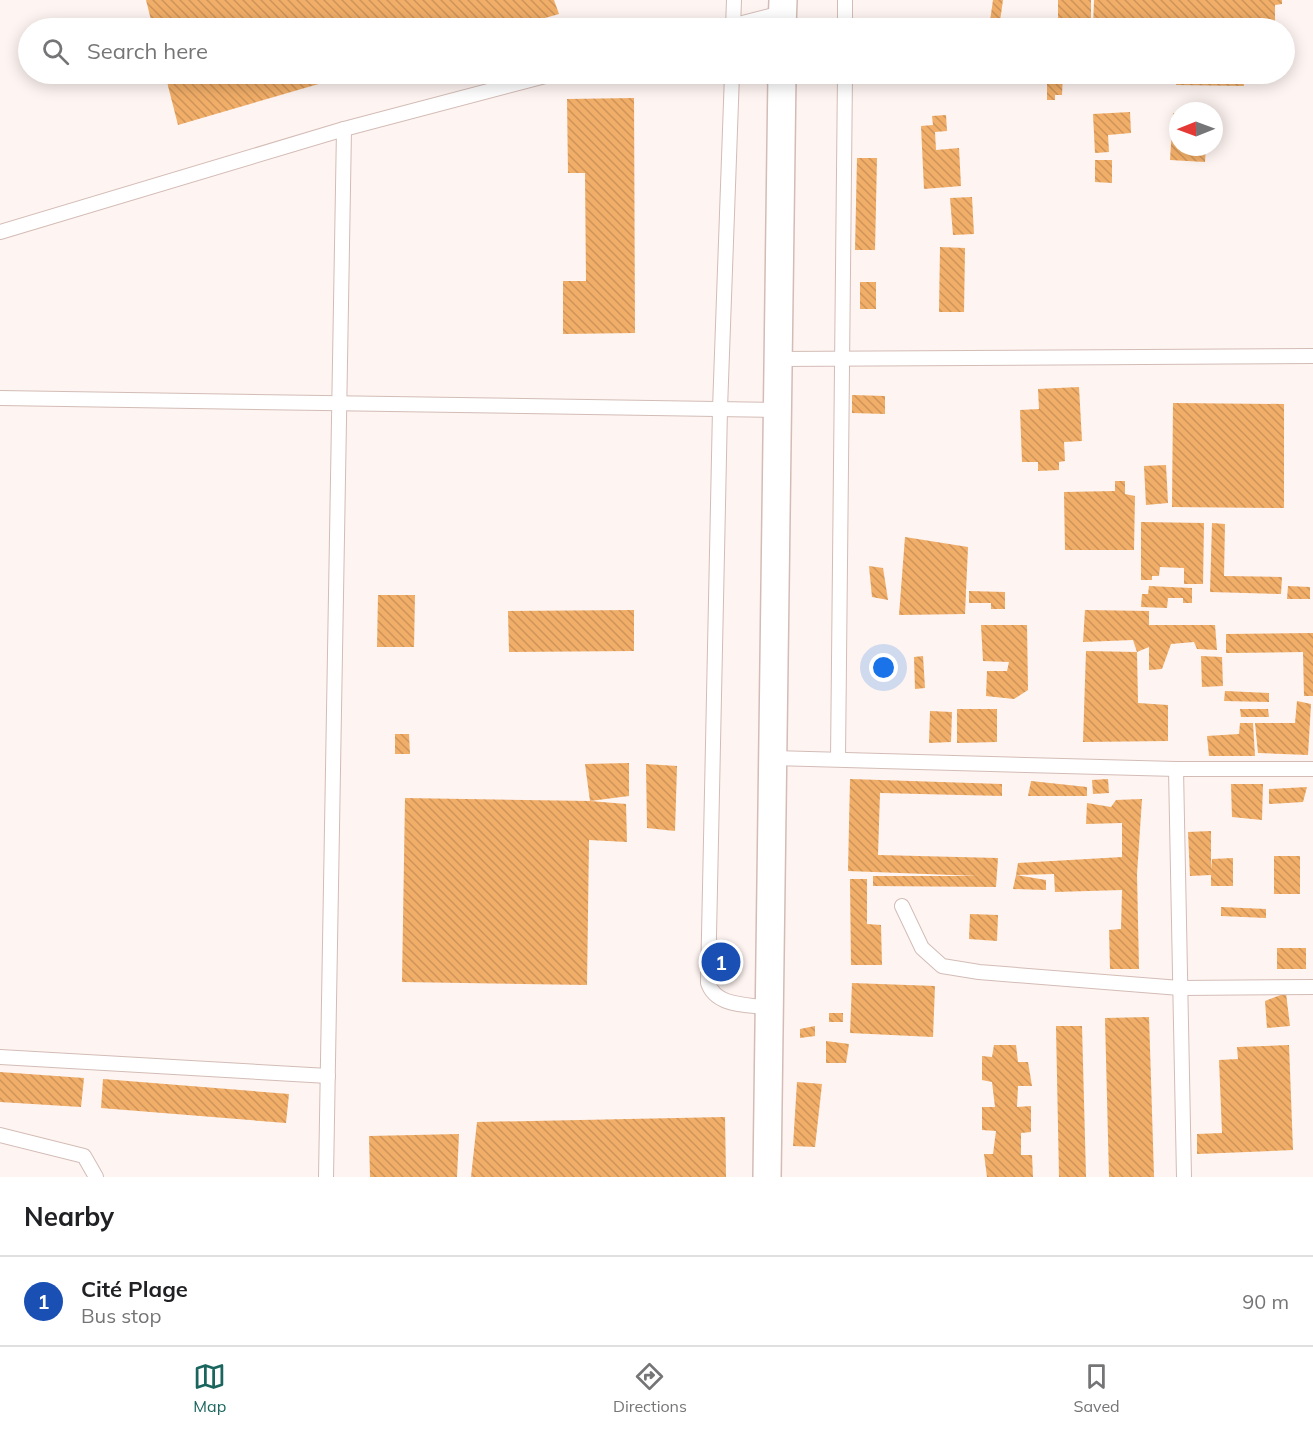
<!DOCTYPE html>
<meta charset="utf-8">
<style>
body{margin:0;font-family:Mulish,sans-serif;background:#f6f6f6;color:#202124}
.compass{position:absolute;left:1169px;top:102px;width:54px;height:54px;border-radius:50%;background:#fff;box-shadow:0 3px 15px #0003;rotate:269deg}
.you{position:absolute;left:884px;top:668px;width:21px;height:21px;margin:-15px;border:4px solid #fff;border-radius:50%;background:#1a73e8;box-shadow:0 0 0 9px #1a73e833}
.badge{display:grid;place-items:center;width:39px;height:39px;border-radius:50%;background:#1a665f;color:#fff;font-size:20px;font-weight:700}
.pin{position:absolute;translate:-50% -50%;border:3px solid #fff;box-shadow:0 2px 6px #0006}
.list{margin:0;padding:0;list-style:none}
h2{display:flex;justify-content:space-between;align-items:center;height:78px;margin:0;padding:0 24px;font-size:26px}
h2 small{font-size:20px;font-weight:400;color:#757577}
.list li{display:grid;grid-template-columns:39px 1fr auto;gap:18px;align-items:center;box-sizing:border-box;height:90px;padding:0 24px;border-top:2px solid #e0e0e0}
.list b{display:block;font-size:22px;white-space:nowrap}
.list p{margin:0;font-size:20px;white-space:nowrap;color:#757577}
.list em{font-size:20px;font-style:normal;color:#757577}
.icon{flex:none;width:33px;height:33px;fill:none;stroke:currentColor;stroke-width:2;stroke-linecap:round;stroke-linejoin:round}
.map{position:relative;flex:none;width:1313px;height:1177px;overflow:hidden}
.search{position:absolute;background:#fff;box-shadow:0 3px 15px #0003;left:18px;right:18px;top:18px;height:66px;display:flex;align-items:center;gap:15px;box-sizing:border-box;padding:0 21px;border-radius:33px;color:#757577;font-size:22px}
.sheet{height:168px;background:#fff}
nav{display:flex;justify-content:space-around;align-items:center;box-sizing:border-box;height:84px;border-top:2px solid #e0e0e0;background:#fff;font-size:16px;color:#757577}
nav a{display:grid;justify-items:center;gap:3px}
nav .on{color:#1a665f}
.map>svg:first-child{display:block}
.building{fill:url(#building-back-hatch)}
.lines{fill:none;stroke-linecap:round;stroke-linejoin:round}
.service-casing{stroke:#d3bcb6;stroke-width:16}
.minor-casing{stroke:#d3bcb6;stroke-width:30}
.service{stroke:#fff;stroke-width:14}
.minor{stroke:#fff;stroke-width:27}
</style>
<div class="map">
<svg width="1313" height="1177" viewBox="0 0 1313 1177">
<defs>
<pattern id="building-back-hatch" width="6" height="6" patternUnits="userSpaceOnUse" patternTransform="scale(1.5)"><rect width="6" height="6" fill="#f1ae68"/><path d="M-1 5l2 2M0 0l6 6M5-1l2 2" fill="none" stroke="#ce9459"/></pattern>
</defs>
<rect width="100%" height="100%" fill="#fef4f1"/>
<g class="building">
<path d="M 146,0 L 554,0 L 559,14 L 510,28 L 153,28 Z"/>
<path d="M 993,0 L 1003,0 L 999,28 L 989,28 Z"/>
<rect x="1058" y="0" width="33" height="28"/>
<path d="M 1094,0 L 1282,0 L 1282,4 L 1275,5 L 1275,28 L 1093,28 Z"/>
<path d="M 165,74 L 353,74 L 178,125 Z"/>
<path d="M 1047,74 L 1063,74 L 1062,95 L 1055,95 L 1055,100 L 1047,100 Z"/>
<path d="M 1175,74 L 1242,74 L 1244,86 L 1176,85 Z"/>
<path d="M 634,98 L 635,333 L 563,334 L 563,281 L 586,281 L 585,173 L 568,173 L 567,99 Z"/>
<path d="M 1130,112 L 1131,133 L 1108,135 L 1109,152 L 1095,153 L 1093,114 Z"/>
<path d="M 1173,113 L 1178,113 L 1178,147 L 1206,147 L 1205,162 L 1170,160 Z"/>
<path d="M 946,115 L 947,131 L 935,132 L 936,150 L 959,148 L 961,186 L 924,189 L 921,126 L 933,125 L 932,116 Z"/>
<path d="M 857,158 L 877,158 L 875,250 L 855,250 Z"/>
<path d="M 1095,160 L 1112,160 L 1112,183 L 1095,182 Z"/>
<path d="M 972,197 L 974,234 L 953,235 L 950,198 Z"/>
<path d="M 940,247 L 965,248 L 964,312 L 939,312 Z"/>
<rect x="860" y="282" width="16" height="27"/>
<path d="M 1079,387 L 1082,441 L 1064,442 L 1065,461 L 1059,462 L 1059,470 L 1038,471 L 1038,462 L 1022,462 L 1020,410 L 1039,409 L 1038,389 Z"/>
<path d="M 852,395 L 885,396 L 885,414 L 852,413 Z"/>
<path d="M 1173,403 L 1284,404 L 1284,508 L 1172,507 Z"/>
<path d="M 1166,465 L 1168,503 L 1146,505 L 1144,466 Z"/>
<path d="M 1115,481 L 1125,481 L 1125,494 L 1135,496 L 1134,550 L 1065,550 L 1064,492 L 1115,491 Z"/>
<path d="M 1141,522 L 1204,523 L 1203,584 L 1184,584 L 1184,568 L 1160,567 L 1159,576 L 1152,576 L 1152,580 L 1141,580 Z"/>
<path d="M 1212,523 L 1225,524 L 1224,576 L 1282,577 L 1281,594 L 1210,592 Z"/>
<path d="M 905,537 L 968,547 L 965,614 L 899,615 Z"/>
<path d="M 869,566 L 883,568 L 888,600 L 872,597 Z"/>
<path d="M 1149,586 L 1192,588 L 1192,603 L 1183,603 L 1183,598 L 1168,598 L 1167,608 L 1141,607 L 1142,594 L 1148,594 Z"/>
<path d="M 1288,586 L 1310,587 L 1310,599 L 1287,599 Z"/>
<path d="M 969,591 L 1005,592 L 1005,609 L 991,609 L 991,603 L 969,603 Z"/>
<path d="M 378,595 L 415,595 L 414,647 L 377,647 Z"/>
<path d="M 634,610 L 634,651 L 509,652 L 508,611 Z"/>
<path d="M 1085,610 L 1149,611 L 1149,625 L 1215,625 L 1217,650 L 1197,649 L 1194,642 L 1171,644 L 1162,669 L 1149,670 L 1149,647 L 1137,652 L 1133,640 L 1083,642 Z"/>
<path d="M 981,625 L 1027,625 L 1028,690 L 1014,699 L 986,696 L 987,671 L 1007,671 L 1009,662 L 983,661 Z"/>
<path d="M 1313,633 L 1313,696 L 1304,696 L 1303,652 L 1226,653 L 1226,634 Z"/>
<path d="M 1086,651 L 1137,652 L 1138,703 L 1168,705 L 1168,741 L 1083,742 Z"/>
<path d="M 923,656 L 925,688 L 915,689 L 914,657 Z"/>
<path d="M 1201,656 L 1222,657 L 1223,686 L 1202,687 Z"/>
<path d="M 1225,691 L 1269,693 L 1269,702 L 1224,701 Z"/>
<path d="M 1297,701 L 1311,704 L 1308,755 L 1258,753 L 1255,723 L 1295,723 Z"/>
<path d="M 957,709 L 997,709 L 997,742 L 957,743 Z"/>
<path d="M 1240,709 L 1268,709 L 1269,717 L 1241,717 Z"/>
<path d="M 930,711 L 952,712 L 951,742 L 929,743 Z"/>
<path d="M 1240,723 L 1253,723 L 1255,756 L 1209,756 L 1207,736 L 1239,734 Z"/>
<path d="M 395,734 L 409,734 L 410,754 L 395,754 Z"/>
<path d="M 629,763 L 629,796 L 590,801 L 585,764 Z"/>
<path d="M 646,764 L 677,766 L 675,831 L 647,828 Z"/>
<path d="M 850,779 L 1002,784 L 1002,796 L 880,793 L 878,855 L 998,858 L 996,887 L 873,886 L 873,876 L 978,876 L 848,871 Z"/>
<path d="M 1108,779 L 1109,793 L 1093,794 L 1092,780 Z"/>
<path d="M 1031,781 L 1087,787 L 1087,796 L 1028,796 Z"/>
<path d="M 1231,784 L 1263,784 L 1262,820 L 1232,817 Z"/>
<path d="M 1307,787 L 1303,802 L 1269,804 L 1269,789 Z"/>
<path d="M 405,798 L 590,801 L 626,804 L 627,842 L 589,840 L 587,985 L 402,982 Z"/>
<path d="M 1142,799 L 1137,874 L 1139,969 L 1110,969 L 1109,930 L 1121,929 L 1122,890 L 1055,892 L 1054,874 L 1016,875 L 1018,863 L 1122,857 L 1122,823 L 1086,824 L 1087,803 L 1111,807 L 1116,800 Z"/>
<path d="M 1211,831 L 1211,870 L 1212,859 L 1233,858 L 1233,886 L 1211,886 L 1211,875 L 1190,876 L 1188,832 Z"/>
<rect x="1274" y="856" width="26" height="38"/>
<path d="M 1016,875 L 1046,880 L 1046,890 L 1013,889 Z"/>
<path d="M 850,879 L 867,879 L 867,924 L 881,925 L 882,965 L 851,965 Z"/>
<path d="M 1221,907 L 1266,909 L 1266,918 L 1221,916 Z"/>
<path d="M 970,914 L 998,915 L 997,941 L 969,939 Z"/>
<rect x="1277" y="948" width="29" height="21"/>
<path d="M 852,983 L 935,986 L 933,1037 L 850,1033 Z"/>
<path d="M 1286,993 L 1290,1026 L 1267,1028 L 1265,1001 Z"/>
<rect x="829" y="1013" width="14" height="9"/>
<path d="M 1149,1017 L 1154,1177 L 1109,1177 L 1105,1018 Z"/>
<path d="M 815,1026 L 815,1036 L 800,1038 L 800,1029 Z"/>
<path d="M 1056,1026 L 1082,1026 L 1086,1177 L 1059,1177 Z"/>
<path d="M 826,1041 L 849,1044 L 846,1063 L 826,1063 Z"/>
<path d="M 994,1045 L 1016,1045 L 1018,1062 L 1028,1062 L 1032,1086 L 1018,1086 L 1017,1107 L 1031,1106 L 1031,1132 L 1021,1133 L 1021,1155 L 1032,1155 L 1033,1177 L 987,1177 L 984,1154 L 993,1154 L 996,1131 L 982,1130 L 982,1107 L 995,1107 L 992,1082 L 982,1080 L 982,1056 L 992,1057 Z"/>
<path d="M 1289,1045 L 1293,1150 L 1197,1154 L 1197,1134 L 1222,1133 L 1219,1060 L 1238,1059 L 1237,1047 Z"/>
<path d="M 0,1072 L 84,1078 L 81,1107 L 0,1102 Z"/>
<path d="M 103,1079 L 289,1094 L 286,1123 L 101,1108 Z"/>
<path d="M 797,1082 L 822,1084 L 815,1147 L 793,1146 Z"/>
<path d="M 725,1117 L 726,1177 L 471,1177 L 477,1122 Z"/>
<path d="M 459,1134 L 457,1177 L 370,1177 L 369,1136 Z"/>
</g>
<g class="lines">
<defs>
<g id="service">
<path d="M 723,28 L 782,13"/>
<path d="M 733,28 L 734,0"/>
<path d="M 845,28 L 845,0"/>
<path d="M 732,74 L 720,409 L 708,983 C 716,1007 747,1004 770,1008"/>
<path d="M 0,232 L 344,129 L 553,74"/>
<path d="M 778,359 L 1313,356"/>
<path d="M 0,398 L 778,410"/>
<path d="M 773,758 L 1176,769 L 1313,769"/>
<path d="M 838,759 L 845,74"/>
<path d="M 1176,769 L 1184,1177"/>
<path d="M 902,906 L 922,948 L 942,966 L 979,972 L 1180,988 L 1313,987"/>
<path d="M 0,1057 L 328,1076"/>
<path d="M 0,1135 L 84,1156 L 96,1177"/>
<path d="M 326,1177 L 344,129"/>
</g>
<g id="minor">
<path d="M 782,28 L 783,0"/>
<path d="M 767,1177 L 782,74"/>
</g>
</defs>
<use href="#service" class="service-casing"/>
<use href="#minor" class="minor-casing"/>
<use href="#service" class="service"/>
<use href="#minor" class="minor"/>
</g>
</svg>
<svg class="compass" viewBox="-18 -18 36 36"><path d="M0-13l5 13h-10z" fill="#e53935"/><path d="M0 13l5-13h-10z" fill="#757577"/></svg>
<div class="you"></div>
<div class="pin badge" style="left:721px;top:962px;background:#1a4fb4">1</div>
<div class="search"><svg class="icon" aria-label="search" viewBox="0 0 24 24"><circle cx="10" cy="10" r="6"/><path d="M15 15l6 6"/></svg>Search here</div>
</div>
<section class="sheet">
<h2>Nearby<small></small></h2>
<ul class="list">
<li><span class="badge" style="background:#1a4fb4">1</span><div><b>Cité Plage</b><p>Bus stop</p></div><em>90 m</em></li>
</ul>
</section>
<nav>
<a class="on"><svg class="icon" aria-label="map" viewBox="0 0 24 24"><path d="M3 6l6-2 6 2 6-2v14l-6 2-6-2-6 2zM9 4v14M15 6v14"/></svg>Map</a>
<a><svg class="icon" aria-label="directions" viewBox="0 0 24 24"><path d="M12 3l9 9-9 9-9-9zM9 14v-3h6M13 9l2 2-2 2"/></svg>Directions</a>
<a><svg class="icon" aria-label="saved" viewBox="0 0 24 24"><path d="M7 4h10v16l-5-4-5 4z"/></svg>Saved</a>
</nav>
